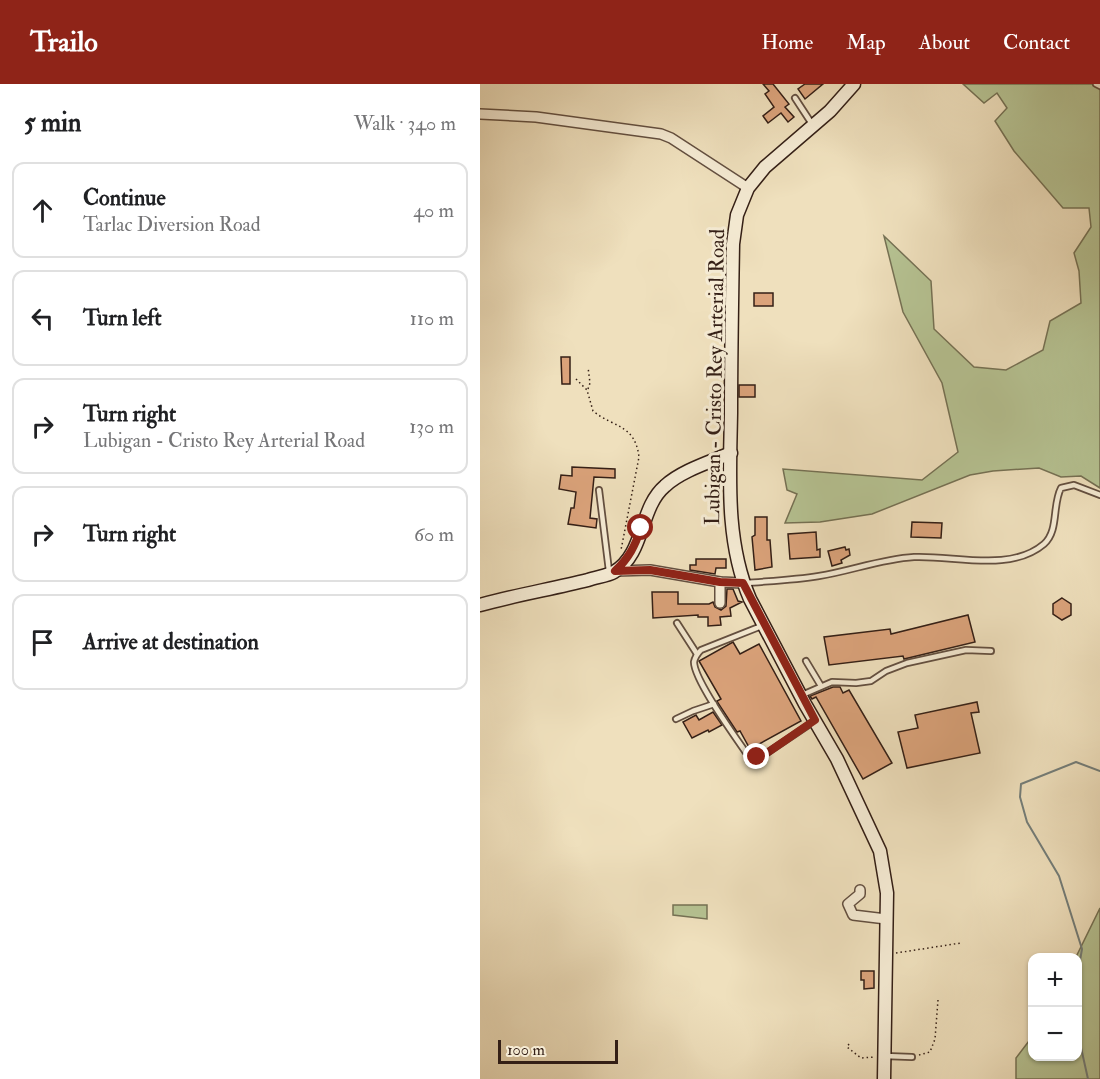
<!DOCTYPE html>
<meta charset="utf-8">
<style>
body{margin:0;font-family:"IM FELL Double Pica",serif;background:#f2f2f2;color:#202124}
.controls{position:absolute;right:18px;bottom:18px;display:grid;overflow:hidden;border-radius:12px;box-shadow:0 2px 4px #0004}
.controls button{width:54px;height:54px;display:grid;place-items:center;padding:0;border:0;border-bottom:2px solid #e0e0e0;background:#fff;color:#202124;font:30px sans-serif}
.scale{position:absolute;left:18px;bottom:15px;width:120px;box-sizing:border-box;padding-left:6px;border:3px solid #341f16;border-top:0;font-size:16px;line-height:21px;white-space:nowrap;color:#341f16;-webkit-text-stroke:4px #f5ebd4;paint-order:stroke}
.stop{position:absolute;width:18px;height:18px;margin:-14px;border:4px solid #8f2418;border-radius:50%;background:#fff}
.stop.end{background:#8f2418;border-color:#fff;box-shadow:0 2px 6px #0008}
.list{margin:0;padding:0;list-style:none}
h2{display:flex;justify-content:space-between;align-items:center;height:78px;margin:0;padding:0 24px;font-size:26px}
h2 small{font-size:20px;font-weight:400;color:#757577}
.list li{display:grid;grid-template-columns:39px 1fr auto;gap:18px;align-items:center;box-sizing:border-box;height:96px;margin:0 12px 12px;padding:0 12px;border:2px solid #e0e0e0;border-radius:12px}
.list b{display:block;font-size:22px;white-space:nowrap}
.list p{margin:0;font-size:20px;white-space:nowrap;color:#757577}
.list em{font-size:20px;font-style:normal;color:#757577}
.icon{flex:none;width:33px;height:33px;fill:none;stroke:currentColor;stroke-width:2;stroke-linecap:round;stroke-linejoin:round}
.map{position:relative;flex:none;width:620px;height:995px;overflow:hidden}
header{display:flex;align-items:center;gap:36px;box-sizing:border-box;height:84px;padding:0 30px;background:#8f2418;color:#fff}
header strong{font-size:28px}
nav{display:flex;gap:33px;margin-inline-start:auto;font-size:21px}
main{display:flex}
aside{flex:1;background:#fff}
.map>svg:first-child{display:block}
.green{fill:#b6c393;stroke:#757154;stroke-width:1.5}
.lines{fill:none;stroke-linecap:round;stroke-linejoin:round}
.stream{stroke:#737d79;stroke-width:2}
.building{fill:#dba37b;stroke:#341f16;stroke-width:1.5}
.service-casing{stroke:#634f40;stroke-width:8}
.minor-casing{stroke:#634f40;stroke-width:12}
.secondary-casing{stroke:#341f16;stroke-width:15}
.path{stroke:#341f16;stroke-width:1.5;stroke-dasharray:1.5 3;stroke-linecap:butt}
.service{stroke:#f5ebd4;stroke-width:4.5}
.minor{stroke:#f5ebd4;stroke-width:9}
.secondary{stroke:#f5ebd4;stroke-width:12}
.route{stroke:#8f2418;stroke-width:8}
.labels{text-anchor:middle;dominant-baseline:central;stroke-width:6;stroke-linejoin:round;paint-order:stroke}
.street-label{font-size:21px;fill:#341f16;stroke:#f5ebd4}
</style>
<header>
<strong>Trailo</strong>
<nav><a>Home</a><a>Map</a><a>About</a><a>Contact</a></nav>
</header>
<main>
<aside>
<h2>5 min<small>Walk · 340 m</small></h2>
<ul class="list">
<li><svg class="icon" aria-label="ahead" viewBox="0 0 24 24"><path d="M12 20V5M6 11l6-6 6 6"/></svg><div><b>Continue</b><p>Tarlac Diversion Road</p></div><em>40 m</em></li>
<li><svg class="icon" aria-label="left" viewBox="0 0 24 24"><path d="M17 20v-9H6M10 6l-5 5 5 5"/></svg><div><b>Turn left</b></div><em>110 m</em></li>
<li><svg class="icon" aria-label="right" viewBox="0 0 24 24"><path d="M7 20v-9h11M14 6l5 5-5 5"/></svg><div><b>Turn right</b><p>Lubigan - Cristo Rey Arterial Road</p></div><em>130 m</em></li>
<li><svg class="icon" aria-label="right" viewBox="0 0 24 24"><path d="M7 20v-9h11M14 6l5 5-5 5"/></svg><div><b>Turn right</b></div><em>60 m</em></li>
<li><svg class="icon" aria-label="arrive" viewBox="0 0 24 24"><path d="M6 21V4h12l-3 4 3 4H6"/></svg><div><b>Arrive at destination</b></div></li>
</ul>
</aside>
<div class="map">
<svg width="620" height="995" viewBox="0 0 620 995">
<rect width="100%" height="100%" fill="#efe0bd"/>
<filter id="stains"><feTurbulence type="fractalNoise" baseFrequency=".00333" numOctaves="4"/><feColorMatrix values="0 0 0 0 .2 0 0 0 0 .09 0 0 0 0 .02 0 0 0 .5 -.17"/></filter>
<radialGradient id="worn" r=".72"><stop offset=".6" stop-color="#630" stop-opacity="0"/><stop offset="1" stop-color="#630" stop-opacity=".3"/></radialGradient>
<g class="green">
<path d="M 483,0 L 620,0 L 620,404 L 601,392 L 581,393 L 559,384 L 513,387 L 490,391 L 392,430 L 340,438 L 305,439 L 317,410 L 307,406 L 303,385 L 442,396 L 478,368 L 462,299 L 423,228 L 404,152 L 451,197 L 454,245 L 494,283 L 526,286 L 563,266 L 570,237 L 601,219 L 599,187 L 594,169 L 611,143 L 609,124 L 583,124 L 534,67 L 515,37 L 527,24 L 517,9 L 504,19 Z"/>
<path d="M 193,821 L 227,821 L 227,835 L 193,831 Z"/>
<path d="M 620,824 L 620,995 L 536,995 L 536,974 L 552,953 L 552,972 L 598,972 L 596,873 Z"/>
</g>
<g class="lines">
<g class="stream">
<path d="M 598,888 L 602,865 L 579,792 L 547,738 L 540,713 L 541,700 L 596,678 L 620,687"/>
<path d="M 598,950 L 608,995"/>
</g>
</g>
<g class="building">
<path d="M 283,0 L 293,0 L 309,20 L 305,23 L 314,33 L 308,38 L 301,29 L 288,39 L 283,32 L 294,23 L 285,10 L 289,7 Z"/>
<path d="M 325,0 L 343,0 L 325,15 L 318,5 Z"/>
<rect x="274" y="209" width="19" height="13"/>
<path d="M 81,273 L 90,273 L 90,300 L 82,300 Z"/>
<rect x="259" y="301" width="16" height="12"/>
<path d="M 92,383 L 135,385 L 135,394 L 114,393 L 110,434 L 117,435 L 116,444 L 88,440 L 91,424 L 94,424 L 96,408 L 79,405 L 81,391 L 92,392 Z"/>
<path d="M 275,433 L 287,433 L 287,456 L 290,456 L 292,483 L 275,486 L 272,453 L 275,451 Z"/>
<path d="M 432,438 L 462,439 L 461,454 L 431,453 Z"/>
<path d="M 336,448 L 337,466 L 340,465 L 340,473 L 310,475 L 308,450 Z"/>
<path d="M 365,463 L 366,466 L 369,465 L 370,471 L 361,476 L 362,479 L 352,482 L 348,467 Z"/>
<path d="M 216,475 L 246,475 L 246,484 L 236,484 L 235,490 L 210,486 L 210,481 L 216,481 Z"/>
<path d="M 247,505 L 253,505 L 258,517 L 262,518 L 250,524 L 251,532 L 240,533 L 241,541 L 228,542 L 228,533 L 218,533 L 218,531 L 173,534 L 172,508 L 198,508 L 198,520 L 229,520 L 233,518 L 235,523 L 241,526 L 246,522 Z"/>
<path d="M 582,514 L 591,520 L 591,531 L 582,536 L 573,530 L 573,520 Z"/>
<path d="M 488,531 L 495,558 L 424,575 L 423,572 L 349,581 L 344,553 L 410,545 L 411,550 Z"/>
<path d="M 253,558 L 260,570 L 279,560 L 321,637 L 270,665 L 260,647 L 257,648 L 238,619 L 237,617 L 241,615 L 219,577 Z"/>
<path d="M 353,603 L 360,603 L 363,609 L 369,606 L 412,679 L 383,695 L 336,613 L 332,615 L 330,612 Z"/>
<path d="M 497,618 L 499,628 L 491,629 L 500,669 L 427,684 L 418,648 L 438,644 L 435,631 Z"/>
<path d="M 233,628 L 242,641 L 229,648 L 228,646 L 212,654 L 203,638 L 216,631 L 219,636 Z"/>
<path d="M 381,887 L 394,887 L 394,904 L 384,905 L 384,896 L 381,896 Z"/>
</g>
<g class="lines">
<defs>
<g id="service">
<path d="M 616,0 L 620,2"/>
<path d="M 315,14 L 332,40"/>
<path d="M 119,406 L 129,487"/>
<path d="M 266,499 C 290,497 315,496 339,492 C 371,487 401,475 434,473 C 474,471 530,489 564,460 C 579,447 572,421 581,404 L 594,401 L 620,411"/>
<path d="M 197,539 L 217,570"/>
<path d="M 284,541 L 221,566 C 217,570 215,573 214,578 C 214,596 256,654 267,670 L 277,673 L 284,671 L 333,638"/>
<path d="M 326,577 L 341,602"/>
<path d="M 322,611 L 352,598 L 376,599 L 391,597 L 406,587 L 427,579 L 486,566 L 511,567"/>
<path d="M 196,635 L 213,627 L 234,620"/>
<path d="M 405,972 L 432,973"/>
</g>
<g id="minor">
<path d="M 0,30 L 56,33 L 181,50 L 191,54 L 268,104"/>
<path d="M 136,487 L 170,486 L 240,498 L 263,499"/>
<path d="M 240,498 L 240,519"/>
<path d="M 380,806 L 380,810 L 368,820 L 373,831 L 406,835"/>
</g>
<g id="secondary">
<path d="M 374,0 L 350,27 L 285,83 L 268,104 L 257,131 L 253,160 C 252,216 251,273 251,329 C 250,391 245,457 270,515 L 325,620 L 357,675 L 400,767 L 407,809 L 404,995"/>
<path d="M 0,521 C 36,511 72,505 108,496 C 116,493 127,492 134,488 C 165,470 159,424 185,402 C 201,387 230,378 251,369"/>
</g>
</defs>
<use href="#service" class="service-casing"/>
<use href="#minor" class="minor-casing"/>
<use href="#secondary" class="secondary-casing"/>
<g class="path">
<path d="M 96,295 L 107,306 L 113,327 C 134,344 155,340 159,373 L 141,466"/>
<path d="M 108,305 L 110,299 L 108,283"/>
<path d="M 416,869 L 481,859"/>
<path d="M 369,960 L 367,963 L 381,974 L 395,973"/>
<path d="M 439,971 L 450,968 L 455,955 L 458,916"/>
</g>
<use href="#service" class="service"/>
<use href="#minor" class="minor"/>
<use href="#secondary" class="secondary"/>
</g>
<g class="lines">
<path class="route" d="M 161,444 C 155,462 149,474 135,487 L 170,486 L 240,498 L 263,499 L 335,636 L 284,671 L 277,673"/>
</g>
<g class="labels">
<g class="street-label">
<text transform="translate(235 293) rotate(-89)">Lubigan - Cristo Rey Arterial Road</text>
</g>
</g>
<rect width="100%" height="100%" filter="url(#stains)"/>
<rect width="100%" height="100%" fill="url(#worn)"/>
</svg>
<div class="controls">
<button>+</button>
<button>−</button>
</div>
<div class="scale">100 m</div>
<div class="stop" style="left:161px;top:444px"></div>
<div class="stop end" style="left:277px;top:673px"></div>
</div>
</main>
